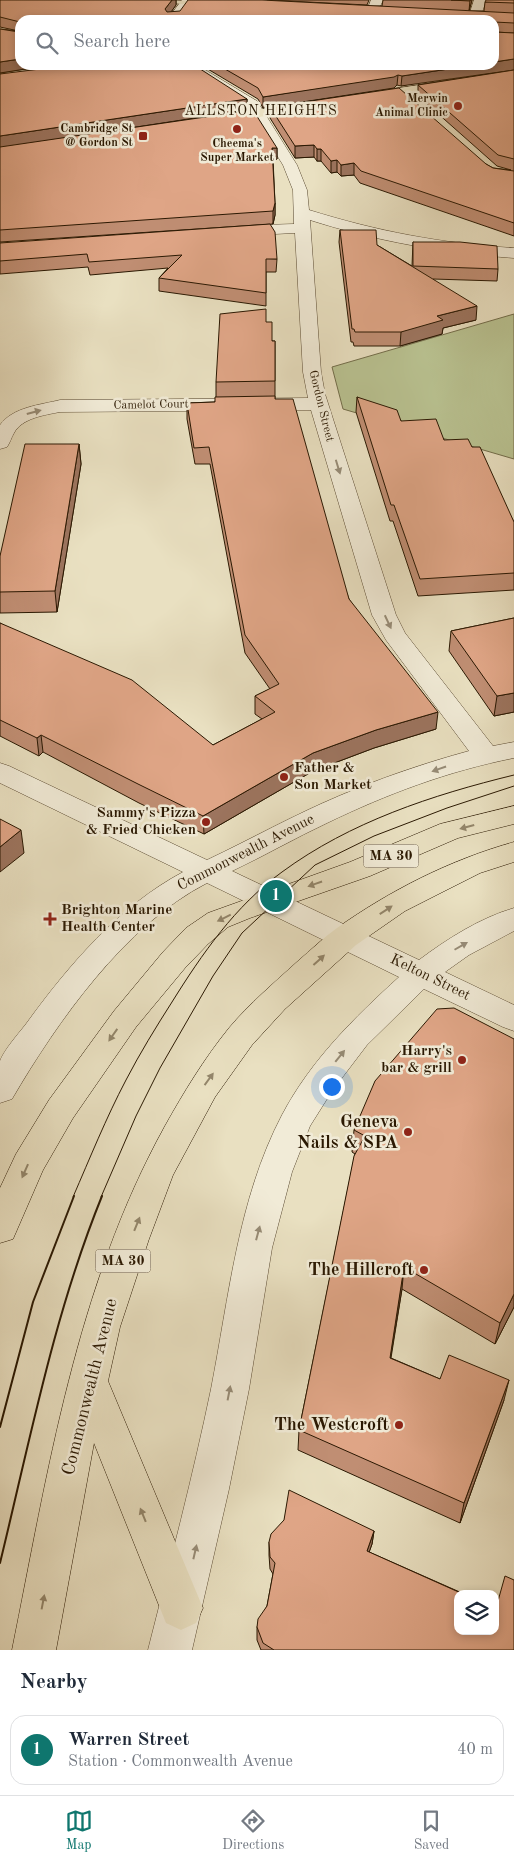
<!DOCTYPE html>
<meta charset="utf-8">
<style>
body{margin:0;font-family:"Old Standard TT",serif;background:#f6f6f7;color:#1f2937}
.controls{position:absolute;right:15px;bottom:15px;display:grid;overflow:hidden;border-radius:10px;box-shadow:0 2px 8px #0003}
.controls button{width:45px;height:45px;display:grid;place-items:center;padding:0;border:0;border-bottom:1px solid #e0e1e3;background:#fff;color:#1f2937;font:25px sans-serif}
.you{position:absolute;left:331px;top:1086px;width:18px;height:18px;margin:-12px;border:4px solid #fff;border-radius:50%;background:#1a73e8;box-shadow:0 0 0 8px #1a73e833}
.badge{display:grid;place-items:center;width:32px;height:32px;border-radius:50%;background:#0f766e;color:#fff;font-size:16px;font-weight:700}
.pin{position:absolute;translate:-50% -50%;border:2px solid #fff;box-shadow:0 1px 5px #0006}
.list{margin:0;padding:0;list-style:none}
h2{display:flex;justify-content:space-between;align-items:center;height:65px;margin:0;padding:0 20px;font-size:21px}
h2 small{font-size:16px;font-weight:400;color:#747a83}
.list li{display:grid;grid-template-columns:32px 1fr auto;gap:15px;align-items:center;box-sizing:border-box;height:70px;margin:0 10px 10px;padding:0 10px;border:1px solid #e0e1e3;border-radius:15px}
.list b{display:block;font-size:19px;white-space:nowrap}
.list p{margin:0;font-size:16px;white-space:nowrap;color:#747a83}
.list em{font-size:16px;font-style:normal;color:#747a83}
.icon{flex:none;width:28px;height:28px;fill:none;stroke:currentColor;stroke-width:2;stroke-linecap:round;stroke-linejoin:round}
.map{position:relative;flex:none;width:514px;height:1650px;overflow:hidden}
.search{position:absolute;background:#fff;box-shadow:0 2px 8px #0003;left:15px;right:15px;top:15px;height:55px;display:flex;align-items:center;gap:12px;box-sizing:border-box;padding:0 18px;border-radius:15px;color:#747a83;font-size:19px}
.sheet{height:145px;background:#fff}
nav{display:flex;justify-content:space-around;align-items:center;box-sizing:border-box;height:70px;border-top:1px solid #e0e1e3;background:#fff;font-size:14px;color:#747a83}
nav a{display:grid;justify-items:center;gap:2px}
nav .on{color:#0f766e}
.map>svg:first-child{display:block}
.green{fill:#b9c291;stroke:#726d4a}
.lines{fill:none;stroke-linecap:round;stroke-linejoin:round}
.minor-casing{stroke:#5a4a32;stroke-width:1}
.major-casing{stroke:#2a1802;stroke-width:1}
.minor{fill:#f1ebd7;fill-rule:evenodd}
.major{fill:#e9e0c1;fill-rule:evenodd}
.tram-far1{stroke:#2a1802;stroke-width:1}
.tram{stroke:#2a1802;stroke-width:2}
.wall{fill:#c08e73;stroke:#2a1802}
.shaded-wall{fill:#9c745e;stroke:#2a1802}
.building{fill:#dfa586;stroke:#2a1802}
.oneway{fill:#978c77}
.oneway2{fill:#93866b}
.poi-dot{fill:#8f2418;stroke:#f1ebd7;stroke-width:2}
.labels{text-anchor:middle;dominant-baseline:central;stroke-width:5;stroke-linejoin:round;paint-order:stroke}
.far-poi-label{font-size:12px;font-weight:bold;fill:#2a1802;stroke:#f1ebd7;text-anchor:end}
.far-street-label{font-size:12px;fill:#2a1802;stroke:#f1ebd7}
.far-neighbourhood-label{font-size:14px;letter-spacing:1px;fill:#2a1802;stroke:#f1ebd7}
.shield{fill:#f1ebd7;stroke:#665742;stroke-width:1}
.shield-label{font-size:14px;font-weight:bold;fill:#2a1802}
.poi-label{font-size:15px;font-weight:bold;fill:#2a1802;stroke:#f1ebd7;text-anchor:start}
.street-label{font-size:15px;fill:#2a1802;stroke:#f1ebd7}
.near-poi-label{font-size:18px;font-weight:bold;fill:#2a1802;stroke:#f1ebd7;text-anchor:end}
.near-street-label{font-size:18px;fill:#2a1802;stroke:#f1ebd7}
</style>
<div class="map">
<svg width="514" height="1650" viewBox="0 0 514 1650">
<rect width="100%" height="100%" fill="#e9e0c1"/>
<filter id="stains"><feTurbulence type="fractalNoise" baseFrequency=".004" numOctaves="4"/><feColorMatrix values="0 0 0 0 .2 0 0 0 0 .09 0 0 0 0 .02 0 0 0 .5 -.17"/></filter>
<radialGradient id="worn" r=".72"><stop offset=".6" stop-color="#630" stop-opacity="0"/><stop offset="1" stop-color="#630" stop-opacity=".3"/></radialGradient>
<path class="green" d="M 514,314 L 514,459 L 343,409 L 332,367 Z"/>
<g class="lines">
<defs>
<g id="minor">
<path d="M 182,0 L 190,0 L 192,2 L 179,20 L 167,20 Z"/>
<path d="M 371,0 L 383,0 L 377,13 L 373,14 L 367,11 Z"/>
<path d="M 474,0 L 486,0 L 481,16 L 475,19 L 469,16 Z"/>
<path d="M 182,65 L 197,65 L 257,101 L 297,165 L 307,190 L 309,210 C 376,231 444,244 514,248 L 514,258 C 444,253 376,241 310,220 L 321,372 L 325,394 L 396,615 L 405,633 L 493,746 L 514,742 L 514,758 C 448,771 387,794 327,823 C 295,838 264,856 232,871 L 419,960 C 447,939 480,918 514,908 L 514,931 L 469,955 L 445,972 L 514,1005 L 514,1031 L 503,1027 L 424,989 L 367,1045 L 332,1091 L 310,1126 L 292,1172 L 272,1248 L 249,1389 L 229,1489 L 192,1650 L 148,1650 C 170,1563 193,1476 211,1389 C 229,1297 238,1199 282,1115 C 311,1060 354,1018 399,977 L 207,883 C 125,925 57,1022 12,1099 L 0,1103 C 0,1092 0,1071 0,1061 C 4,1050 19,1033 26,1024 C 68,966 119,906 183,872 L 0,783 L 0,763 L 9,766 L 207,860 C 251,839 294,815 339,796 C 381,778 425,763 469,751 L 386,640 L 372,615 L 311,410 L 60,412 C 45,415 22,418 14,433 C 11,438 10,443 7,447 L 0,449 L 0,425 C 13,407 40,405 60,400 L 308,398 L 303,372 L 295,233 L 234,236 L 228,234 L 226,231 L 228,228 L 234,226 L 294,224 L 293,190 L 283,165 L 247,107 Z"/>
</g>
<g id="major">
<path d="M 162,0 L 228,2 L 230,4 L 224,7 L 168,3 Z"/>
<path d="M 514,71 L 514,79 L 365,101 L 359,97 L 365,93 Z"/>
<path d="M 307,102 L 314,106 L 312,109 L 219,123 L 212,119 L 219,115 Z"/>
<path d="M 514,806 L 514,824 L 458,838 L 370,876 L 250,918 L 228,927 L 208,944 L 185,968 L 136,1027 L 73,1118 L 43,1170 L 13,1239 L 0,1243 L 0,1188 L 16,1154 L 49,1100 L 114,1011 L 163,952 L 186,928 L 208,913 L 350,862 L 440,824 Z"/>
<path d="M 514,842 L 514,862 L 480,873 L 405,911 L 356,945 L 285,1009 L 252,1045 L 215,1097 L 173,1175 L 149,1239 L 120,1327 L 108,1381 L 203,1608 L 196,1623 L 181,1630 L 166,1623 L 94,1443 L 56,1650 L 12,1650 C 48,1472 76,1287 165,1126 C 184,1092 204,1059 229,1028 C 249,1004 274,983 298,961 C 311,950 323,938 337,928 C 391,890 450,860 514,842 Z"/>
</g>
</defs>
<use href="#minor" class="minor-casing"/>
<use href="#major" class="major-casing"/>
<use href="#minor" class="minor"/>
<use href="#major" class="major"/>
<g class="tram-far1">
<path d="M 73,1197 C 90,1158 106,1118 126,1080 C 140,1053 156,1027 172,1002 C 202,954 235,906 282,872 C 350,822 432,795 514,775"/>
<path d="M 101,1197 L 136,1116 L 160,1068 L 213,976 L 242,933 L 315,865 L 374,836 L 447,808 L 514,786"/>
</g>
<g class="tram">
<path d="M 0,1427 L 33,1302 L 74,1196"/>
<path d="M 0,1563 C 30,1440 54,1314 102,1196"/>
</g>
</g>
<g class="wall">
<path d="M 0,0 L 176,0 L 176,5 L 171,12 L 382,6 L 383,0 L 472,0 L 469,11 L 484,11 L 485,2 L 514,0 L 514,33 L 494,32 L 494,20 L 20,20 L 20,65 L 51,65 L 0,73 L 0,29 L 19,31 L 0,27 Z"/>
<path d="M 267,0 L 369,0 L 367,5 Z"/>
<path d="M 201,65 L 494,65 L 401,86 L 397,85 L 394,88 L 263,108 L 258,99 Z"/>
<path d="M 514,70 L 514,236 L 360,183 L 354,175 L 341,176 L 337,172 L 331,173 L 321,161 L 317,161 L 314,157 L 295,158 L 270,118 L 270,107 L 486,164 L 493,168 L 511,170 L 497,166 L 418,96 L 418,85 Z"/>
<path d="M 0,74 L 247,99 L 247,110 L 132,128 L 277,148 L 277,159 L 273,159 L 275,203 L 275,215 L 273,224 L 0,242 Z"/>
<path d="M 340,230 L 377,245 L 412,266 L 413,242 L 498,269 L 497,281 L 433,279 L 476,320 L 443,328 L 442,334 L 400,346 L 354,346 L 353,342 L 351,342 L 339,242 Z"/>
<path d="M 0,243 L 277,259 L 276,272 L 266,272 L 266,306 L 159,291 L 159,278 L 168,268 L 90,275 L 88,267 L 0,274 Z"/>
<path d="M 266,322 L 272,341 L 275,341 L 275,399 L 349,599 L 436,729 L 374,748 L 313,771 L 204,834 L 139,803 L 43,752 L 39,756 L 0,736 L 0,623 L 213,745 L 262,719 L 255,714 L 255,696 L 270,689 L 245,653 L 210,464 L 195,464 L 187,419 L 187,403 L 215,402 L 216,397 L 216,382 Z"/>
<path d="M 357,397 L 401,421 L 444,440 L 472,447 L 514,522 L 514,590 L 418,596 L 393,521 L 390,521 L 356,412 Z"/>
<path d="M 79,444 L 81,464 L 57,612 L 0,613 L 0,556 Z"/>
<path d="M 514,618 L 514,712 L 494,716 L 449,651 L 451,631 Z"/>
<path d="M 514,1039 L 514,1307 L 495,1344 L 402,1289 L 391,1358 L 440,1379 L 504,1400 L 460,1523 L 298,1450 L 299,1430 L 355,1154 L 352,1152 L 354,1130 Z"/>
<path d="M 374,1531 L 372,1544 L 369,1552 L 496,1608 L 514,1650 L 261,1650 L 257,1640 L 257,1627 L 267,1606 L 273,1574 L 270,1569 L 269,1555 L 269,1542 Z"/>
</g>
<g class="shaded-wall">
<path d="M 172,0 L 176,0 L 176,5 L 166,19 L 165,9 Z"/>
<path d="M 470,0 L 472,0 L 469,11 Z"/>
<path d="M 20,59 L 20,65 L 51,65 L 0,73 L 0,62 Z"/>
<path d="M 514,59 L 514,70 L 401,86 L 402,76 L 475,65 L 494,65 L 494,62 Z"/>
<path d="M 398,75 L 397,85 L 394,88 L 263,108 L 263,97 Z"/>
<path d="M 247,99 L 247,110 L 0,148 L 0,136 Z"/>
<path d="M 314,145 L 314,157 L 295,158 L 295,146 Z"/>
<path d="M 272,148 L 277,148 L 277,159 L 272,160 Z"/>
<rect x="317" y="149" width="4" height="12"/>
<path d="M 337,160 L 337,172 L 331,173 L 331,161 Z"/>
<path d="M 354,163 L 354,175 L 341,176 L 341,165 Z"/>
<path d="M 275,203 L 275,215 L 273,224 L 273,211 Z"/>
<path d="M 477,306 L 476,320 L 443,328 L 442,334 L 400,346 L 401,332 L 437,316 Z"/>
<path d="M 79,444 L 81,464 L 57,612 L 55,591 Z"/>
<path d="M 514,693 L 514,712 L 494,716 L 497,696 Z"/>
<path d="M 438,712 L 436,729 L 374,748 L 313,771 L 204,834 L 203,816 L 313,753 L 376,730 Z"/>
<path d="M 41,735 L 43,752 L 39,756 L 37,738 Z"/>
<path d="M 21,830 L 24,853 L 0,872 L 0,847 Z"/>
<path d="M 404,1267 L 402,1289 L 387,1378 L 390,1358 Z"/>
<path d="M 514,1294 L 514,1307 L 495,1344 L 500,1323 Z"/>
<path d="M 509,1380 L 504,1400 L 460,1523 L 464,1503 Z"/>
<path d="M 374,1531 L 372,1544 L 365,1564 L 367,1551 Z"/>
</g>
<g class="building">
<path d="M 0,0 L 172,0 L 165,9 L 167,12 L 180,11 L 188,0 L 262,0 L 514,13 L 514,23 L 494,22 L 494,20 L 20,20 L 20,22 L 0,17 Z"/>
<path d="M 451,0 L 470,0 L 470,1 Z"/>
<path d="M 486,0 L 514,0 L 514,3 L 485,2 Z"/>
<path d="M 0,29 L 19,32 L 20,31 L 20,59 L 0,62 Z"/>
<path d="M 494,32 L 514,33 L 514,59 L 494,62 Z"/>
<path d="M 59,65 L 194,65 L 247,99 L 0,136 L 0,74 L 48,68 Z"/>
<path d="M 218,65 L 475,65 L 402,76 L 398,75 L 394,77 L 263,97 L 258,88 Z"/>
<path d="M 514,70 L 514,159 L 498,155 L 418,85 Z"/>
<path d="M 399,88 L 486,164 L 493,168 L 514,171 L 514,223 L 361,171 L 354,163 L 341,165 L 337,160 L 331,161 L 321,149 L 317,149 L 314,145 L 295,146 L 270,107 Z"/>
<path d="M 253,110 L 277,148 L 272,148 L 275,203 L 273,211 L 0,230 L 0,147 Z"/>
<path d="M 270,224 L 275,232 L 277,259 L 266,259 L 266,293 L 159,278 L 182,255 L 89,262 L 87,254 L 0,261 L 0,243 Z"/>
<path d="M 340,230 L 376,230 L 377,245 L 477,306 L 437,316 L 443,320 L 401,332 L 355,332 L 354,329 L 352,329 Z"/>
<path d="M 413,242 L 460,242 L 497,246 L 498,269 L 413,266 Z"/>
<path d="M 266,309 L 266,322 L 272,322 L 272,341 L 275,341 L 275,381 L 216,382 L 220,314 Z"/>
<path d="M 275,396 L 275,399 L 293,399 L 349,599 L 438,712 L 376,730 L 313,753 L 203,816 L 138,784 L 41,735 L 37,738 L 0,720 L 0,623 L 132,680 L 213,745 L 275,712 L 255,696 L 279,684 L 245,635 L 209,447 L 194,448 L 187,403 L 215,402 L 215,397 Z"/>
<path d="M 357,397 L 397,410 L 401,421 L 436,419 L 444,440 L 468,439 L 472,447 L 480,447 L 514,522 L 514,573 L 420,579 L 394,505 L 391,505 Z"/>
<path d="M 25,444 L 79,444 L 55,591 L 0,592 L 0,556 Z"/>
<path d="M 514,618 L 514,693 L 497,696 L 451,631 Z"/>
<path d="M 0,819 L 21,830 L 0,847 Z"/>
<path d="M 454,1008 L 514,1039 L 514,1294 L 500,1323 L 404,1267 L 390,1358 L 440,1379 L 449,1355 L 509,1380 L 464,1503 L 299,1430 L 354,1156 L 365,1136 L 354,1130 L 375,1081 L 437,1009 Z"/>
<path d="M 289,1490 L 374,1531 L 367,1551 L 463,1594 L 458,1594 L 458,1631 L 495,1631 L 495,1608 L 496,1608 L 505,1576 L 514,1580 L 514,1650 L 274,1650 L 263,1643 L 257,1627 L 258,1619 L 267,1606 L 275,1563 L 270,1557 L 269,1542 L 271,1534 L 284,1520 Z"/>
</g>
<defs><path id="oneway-solid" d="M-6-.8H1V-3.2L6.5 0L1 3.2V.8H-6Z" transform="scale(1.25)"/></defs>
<g class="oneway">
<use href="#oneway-solid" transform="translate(34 412) rotate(-15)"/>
<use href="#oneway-solid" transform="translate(338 467) rotate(73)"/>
<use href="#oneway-solid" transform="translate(388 622) rotate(65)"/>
<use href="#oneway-solid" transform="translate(439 769) rotate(161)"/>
<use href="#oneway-solid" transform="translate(461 946) rotate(-30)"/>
<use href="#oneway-solid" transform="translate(340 1056) rotate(-51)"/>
<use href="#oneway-solid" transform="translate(258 1233) rotate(-75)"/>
<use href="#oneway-solid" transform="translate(229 1393) rotate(-79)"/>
<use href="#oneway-solid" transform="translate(195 1552) rotate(-77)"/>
</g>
<g class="oneway2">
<use href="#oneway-solid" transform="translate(467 827) rotate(165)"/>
<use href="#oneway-solid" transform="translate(315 884) rotate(161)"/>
<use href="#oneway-solid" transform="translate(386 910) rotate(-33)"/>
<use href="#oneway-solid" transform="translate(224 918) rotate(154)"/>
<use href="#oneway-solid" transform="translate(319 960) rotate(-42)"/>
<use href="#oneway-solid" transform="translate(113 1035) rotate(125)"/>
<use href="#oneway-solid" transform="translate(209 1079) rotate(-54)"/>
<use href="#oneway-solid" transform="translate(25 1171) rotate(114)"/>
<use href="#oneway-solid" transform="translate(137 1224) rotate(-68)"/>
<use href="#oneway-solid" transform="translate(143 1515) rotate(-112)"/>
<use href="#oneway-solid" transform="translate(43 1602) rotate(-79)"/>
</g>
<g class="poi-dot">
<circle cx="458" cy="106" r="5"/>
<circle cx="237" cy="129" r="5"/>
<rect x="138" y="131" width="10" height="10" rx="2.5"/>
<circle cx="284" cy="777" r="5"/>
<circle cx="206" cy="822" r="5"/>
<path d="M47.5 911.5h5v5h5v5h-5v5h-5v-5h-5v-5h5z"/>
<circle cx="462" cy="1060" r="5"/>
<circle cx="408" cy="1132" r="5"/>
<circle cx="424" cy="1270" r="5"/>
<circle cx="399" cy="1425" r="5"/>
</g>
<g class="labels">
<g class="far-poi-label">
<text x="448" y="99">Merwin<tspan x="448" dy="14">Animal Clinic</tspan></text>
<text x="133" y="129">Cambridge St<tspan x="133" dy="14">@ Gordon St</tspan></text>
<text x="237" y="144" text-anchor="middle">Cheema's<tspan x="237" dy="14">Super Market</tspan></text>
</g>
<g class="far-street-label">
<text transform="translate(151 405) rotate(-1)">Camelot Court</text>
<text transform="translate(321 406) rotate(76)">Gordon Street</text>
</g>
<g class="far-neighbourhood-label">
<text x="261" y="111">ALLSTON HEIGHTS</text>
</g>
<g class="shield">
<rect x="363.5" y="844.5" width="55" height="23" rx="4"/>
<rect x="95.5" y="1249.5" width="55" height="23" rx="4"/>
</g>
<g class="shield-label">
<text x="391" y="856">MA 30</text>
<text x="123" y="1261">MA 30</text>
</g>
<g class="poi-label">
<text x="294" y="768">Father &amp;<tspan x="294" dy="17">Son Market</tspan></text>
<text x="196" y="813" text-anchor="end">Sammy's Pizza<tspan x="196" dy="17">&amp; Fried Chicken</tspan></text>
<text x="61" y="910">Brighton Marine<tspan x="61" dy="17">Health Center</tspan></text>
<text x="452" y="1051" text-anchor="end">Harry's<tspan x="452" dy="17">bar &amp; grill</tspan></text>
</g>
<g class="street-label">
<text transform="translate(246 853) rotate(-27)">Commonwealth Avenue</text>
<text transform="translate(430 978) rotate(26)">Kelton Street</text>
</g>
<g class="near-poi-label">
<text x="398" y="1122">Geneva<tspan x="398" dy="21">Nails &amp; SPA</tspan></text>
<text x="414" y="1270">The Hillcroft</text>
<text x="389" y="1425">The Westcroft</text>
</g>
<g class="near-street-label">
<text transform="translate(90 1387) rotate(-76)">Commonwealth Avenue</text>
</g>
</g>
<rect width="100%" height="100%" filter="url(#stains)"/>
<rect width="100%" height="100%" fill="url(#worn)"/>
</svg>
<div class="controls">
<button><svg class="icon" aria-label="layers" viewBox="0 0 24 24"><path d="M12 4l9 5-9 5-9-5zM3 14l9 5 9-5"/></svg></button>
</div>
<div class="you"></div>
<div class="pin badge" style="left:276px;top:896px">1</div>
<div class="search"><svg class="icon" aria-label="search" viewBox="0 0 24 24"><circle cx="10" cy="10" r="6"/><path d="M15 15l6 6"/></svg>Search here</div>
</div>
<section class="sheet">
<h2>Nearby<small></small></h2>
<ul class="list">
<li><span class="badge">1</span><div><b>Warren Street</b><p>Station · Commonwealth Avenue</p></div><em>40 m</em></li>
</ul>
</section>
<nav>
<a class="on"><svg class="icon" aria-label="map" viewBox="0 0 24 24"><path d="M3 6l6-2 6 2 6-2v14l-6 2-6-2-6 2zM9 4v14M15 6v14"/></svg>Map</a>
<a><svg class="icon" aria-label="directions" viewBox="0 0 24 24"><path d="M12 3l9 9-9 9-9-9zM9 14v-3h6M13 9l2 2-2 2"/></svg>Directions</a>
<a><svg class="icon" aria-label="saved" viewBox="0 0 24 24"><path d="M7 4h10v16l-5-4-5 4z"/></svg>Saved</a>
</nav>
